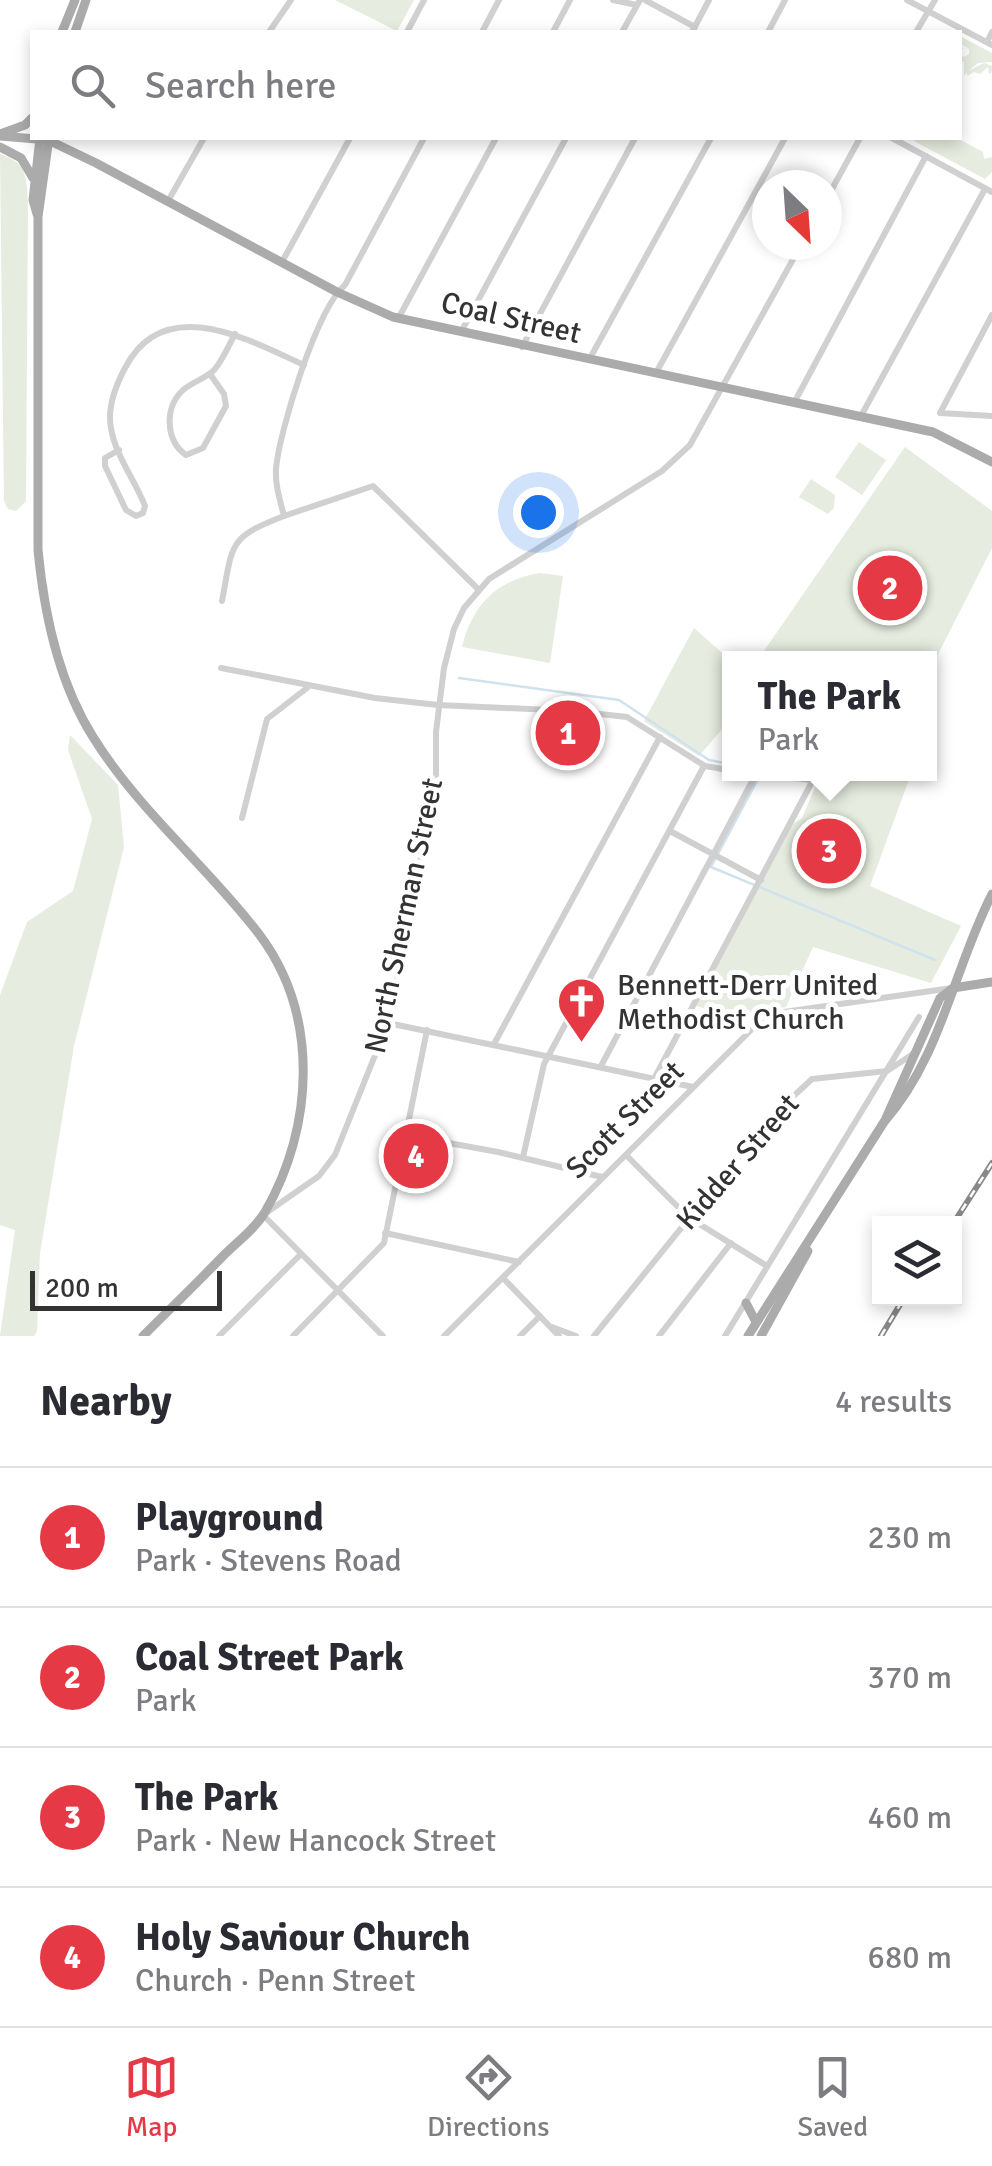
<!DOCTYPE html>
<meta charset="utf-8">
<style>
body{margin:0;font-family:Signika,sans-serif;background:#f2f2f3;color:#2b2b33}
.controls{position:absolute;right:30px;bottom:30px;display:grid;overflow:hidden;border-radius:0px;box-shadow:0 5px 15px #0003}
.controls button{width:90px;height:90px;display:grid;place-items:center;padding:0;border:0;border-bottom:2px solid #e1e1e2;background:#fff;color:#2b2b33;font:50px sans-serif}
.compass{position:absolute;left:752px;top:170px;width:90px;height:90px;border-radius:50%;background:#fff;box-shadow:0 5px 15px #0003;rotate:155deg}
.scale{position:absolute;left:30px;bottom:25px;width:192px;box-sizing:border-box;padding-left:10px;border:5px solid #333;border-top:0;font-size:28px;line-height:35px;white-space:nowrap;color:#333;-webkit-text-stroke:8px #fff;paint-order:stroke}
.you{position:absolute;left:538px;top:512px;width:35px;height:35px;margin:-25px;border:8px solid #fff;border-radius:50%;background:#1a73e8;box-shadow:0 0 0 15px #1a73e833}
.badge{display:grid;place-items:center;width:65px;height:65px;border-radius:50%;background:#e63946;color:#fff;font-size:32px;font-weight:700}
.pin{position:absolute;translate:-50% -50%;border:5px solid #fff;box-shadow:0 2px 10px #0006}
.popup{position:absolute;left:722px;top:651px;width:215px;height:130px;box-sizing:border-box;display:grid;place-content:center;border-radius:0px;background:#fff;filter:drop-shadow(0 2px 8px #0005);font-size:32px;white-space:nowrap;color:#7c7c81}
.popup b{font-size:38px;color:#2b2b33}
.popup::after{content:'';position:absolute;left:50%;top:100%;margin-left:-20px;border:20px solid transparent;border-top-color:#fff}
.list{margin:0;padding:0;list-style:none}
h2{display:flex;justify-content:space-between;align-items:center;height:130px;margin:0;padding:0 40px;font-size:42px}
h2 small{font-size:32px;font-weight:400;color:#7c7c81}
.list li{display:grid;grid-template-columns:65px 1fr auto;gap:30px;align-items:center;box-sizing:border-box;height:140px;padding:0 40px;border-top:2px solid #e1e1e2}
.list b{display:block;font-size:38px;white-space:nowrap}
.list p{margin:0;font-size:32px;white-space:nowrap;color:#7c7c81}
.list em{font-size:32px;font-style:normal;color:#7c7c81}
.icon{flex:none;width:55px;height:55px;fill:none;stroke:currentColor;stroke-width:2;stroke-linecap:round;stroke-linejoin:round}
.map{position:relative;flex:none;width:992px;height:1336px;overflow:hidden}
.search{position:absolute;background:#fff;box-shadow:0 5px 15px #0003;left:30px;right:30px;top:30px;height:110px;display:flex;align-items:center;gap:25px;box-sizing:border-box;padding:0 35px;border-radius:0px;color:#7c7c81;font-size:38px}
.sheet{height:690px;background:#fff}
nav{display:flex;justify-content:space-around;align-items:center;box-sizing:border-box;height:140px;border-top:2px solid #e1e1e2;background:#fff;font-size:28px;color:#7c7c81}
nav a{display:grid;justify-items:center;gap:5px}
nav .on{color:#e63946}
.map>svg:first-child{display:block}
.green{fill:#e6ecdf}
.lines{fill:none;stroke-linecap:round;stroke-linejoin:round}
.stream{stroke:#cfe2ee;stroke-width:2.5}
.minor{stroke:#d0d0d0;stroke-width:6}
.major{stroke:#ababab;stroke-width:9}
.rail-casing{stroke:#888;stroke-width:6}
.rail{stroke:#fff;stroke-width:2.5;stroke-dasharray:8;stroke-linecap:butt}
.labels{text-anchor:middle;dominant-baseline:central;stroke-width:10;stroke-linejoin:round;paint-order:stroke}
.street-label{font-size:30px;fill:#333;stroke:#fff}
.poi-label{font-size:30px;fill:#333;stroke:#fff;text-anchor:start}
</style>
<div class="map">
<svg width="992" height="1336" viewBox="0 0 992 1336">
<rect width="100%" height="100%" fill="#fff"/>
<g class="green">
<path d="M 335,0 L 414,0 L 397,31 Z"/>
<path d="M 960,36 L 992,53 L 992,62 L 978,63 L 968,71 L 984,63 L 992,66 L 992,72 L 989,74 L 988,67 L 980,74 L 974,72 L 967,76 L 967,72 L 964,76 L 964,62 L 960,60 L 960,46 L 963,48 L 960,55 L 964,57 L 969,54 L 969,49 L 960,43 Z"/>
<path d="M 914,138 L 957,138 L 983,152 L 984,159 L 992,157 L 992,172 L 985,179 L 914,141 Z"/>
<path d="M 0,154 C 27,163 26,175 28,202 L 26,501 L 16,511 L 8,509 L 4,501 Z"/>
<path d="M 859,442 L 886,460 L 862,495 L 835,477 Z"/>
<path d="M 905,447 L 992,511 L 992,548 L 929,672 L 929,658 L 759,658 Z"/>
<path d="M 811,479 L 835,495 L 834,508 L 828,514 L 799,497 Z"/>
<path d="M 540,573 L 563,576 L 550,663 L 462,647 C 472,605 497,580 540,573 Z"/>
<path d="M 694,628 L 729,659 L 729,721 L 699,756 L 644,721 Z"/>
<path d="M 546,717 L 599,724 L 578,752 L 565,742 L 559,747 L 554,742 L 543,743 Z"/>
<path d="M 70,735 L 118,785 L 124,847 L 74,1046 L 40,1253 L 37,1331 L 34,1336 L 0,1336 L 15,1230 L 0,1225 L 0,995 L 27,922 L 73,891 L 92,819 L 68,750 Z"/>
<path d="M 779,774 L 911,774 L 870,886 L 961,926 L 931,983 L 813,947 L 786,1007 L 730,1017 L 694,1005 L 788,827 L 802,818 L 816,785 Z"/>
</g>
<g class="lines">
<g class="stream">
<path d="M 459,678 L 619,700 L 709,760 L 729,764"/>
<path d="M 760,775 L 711,867 L 935,960"/>
</g>
<g class="minor">
<path d="M 613,0 L 637,5"/>
<path d="M 645,0 L 695,27"/>
<path d="M 907,0 L 992,45"/>
<path d="M 269,32 L 291,0"/>
<path d="M 407,32 L 424,0"/>
<path d="M 482,32 L 499,0"/>
<path d="M 553,32 L 570,0"/>
<path d="M 622,32 L 640,0"/>
<path d="M 692,32 L 709,0"/>
<path d="M 768,32 L 785,0"/>
<path d="M 916,32 L 935,0"/>
<path d="M 987,42 L 992,32"/>
<path d="M 424,138 L 345,285 C 317,308 279,432 276,469 C 275,485 280,500 284,516 L 373,486 L 478,589"/>
<path d="M 892,138 L 992,192"/>
<path d="M 827,198 L 860,138"/>
<path d="M 168,201 L 204,138"/>
<path d="M 282,262 L 350,138"/>
<path d="M 992,315 L 940,413 L 992,416"/>
<path d="M 398,319 L 496,138"/>
<path d="M 461,332 L 566,138"/>
<path d="M 522,347 L 635,138"/>
<path d="M 589,360 L 711,138"/>
<path d="M 656,373 L 785,138"/>
<path d="M 210,374 L 224,394 L 226,406 L 203,448 L 186,455 C 166,441 164,409 182,391 C 191,382 206,379 215,369 C 223,359 229,345 235,334"/>
<path d="M 794,403 L 926,156"/>
<path d="M 861,416 L 985,189"/>
<path d="M 119,450 L 105,458 L 105,466 L 126,510 L 136,516 L 143,513 L 145,506 C 135,480 115,455 111,428 C 107,408 116,385 125,368 C 164,292 249,340 304,365"/>
<path d="M 222,601 C 233,544 227,538 284,516"/>
<path d="M 221,668 L 375,698 L 438,705 L 573,711 L 627,717 L 705,766 L 729,770"/>
<path d="M 242,818 L 267,719 L 307,688"/>
<path d="M 670,831 L 761,880"/>
<path d="M 388,1023 L 693,1087"/>
<path d="M 494,1044 L 660,737"/>
<path d="M 601,1066 L 756,774"/>
<path d="M 655,1077 L 813,780 L 755,774"/>
<path d="M 405,1135 L 498,1152 L 602,1177"/>
<path d="M 626,1155 L 688,1217 L 767,1266"/>
<path d="M 523,1157 L 544,1064 L 704,766"/>
<path d="M 385,1233 L 519,1262"/>
<path d="M 503,1278 L 559,1336"/>
<path d="M 552,1327 L 576,1336"/>
<path d="M 219,1336 L 301,1254"/>
<path d="M 293,1336 L 384,1243 L 427,1030"/>
<path d="M 383,1336 L 263,1215 L 319,1176 L 335,1155 L 388,1023 L 436,782 L 436,732 L 444,668 L 454,629 L 464,608 L 489,579 L 662,471 L 690,445 L 801,245"/>
<path d="M 444,1336 L 754,1027 L 784,1012 L 952,988"/>
<path d="M 520,1336 L 540,1316"/>
<path d="M 594,1336 L 770,1118 L 812,1079 L 887,1071 L 913,1054"/>
<path d="M 659,1336 L 731,1243"/>
<path d="M 725,1336 L 919,1017"/>
</g>
<g class="major">
<path d="M 62,32 L 75,0"/>
<path d="M 75,32 L 86,0"/>
<path d="M 0,134 L 25,125 L 32,118"/>
<path d="M 0,136 L 48,140 L 96,163 L 337,292 L 393,317 L 933,432 L 992,462"/>
<path d="M 49,138 L 38,217 L 38,550 C 44,613 59,683 93,737 C 139,811 207,866 259,934 C 320,1015 314,1127 265,1212 C 255,1229 237,1242 223,1256 C 197,1283 170,1309 143,1336"/>
<path d="M 0,147 L 21,158 L 33,178"/>
<path d="M 37,214 L 33,200 L 40,138"/>
<path d="M 886,1118 L 940,998 L 953,988 L 992,982"/>
<path d="M 746,1303 L 756,1322"/>
<path d="M 748,1336 L 884,1122 C 942,1056 953,970 992,894"/>
<path d="M 761,1336 L 808,1251"/>
</g>
<defs>
<g id="rail">
<path d="M 953,1224 L 992,1163"/>
<path d="M 881,1336 L 904,1298"/>
</g>
</defs>
<use href="#rail" class="rail-casing"/>
<use href="#rail" class="rail"/>
</g>
<defs>
<symbol id="church-pin" viewBox="-11 -11 22 30"><path d="M0 17L-7.5 6A9.5 9.5 0 1 1 7.5 6Z" fill="#e63946" stroke="#fff"/><path d="M-1.2-6h2.4v3.5h3.3v2.4h-3.3V6h-2.4V-.1h-3.3v-2.4h3.3Z" fill="#fff"/></symbol>
</defs>
<g fill-rule="evenodd">
<use href="#church-pin" x="554" y="974" width="55" height="75"/>
</g>
<g class="labels">
<g class="street-label">
<text transform="translate(511 318) rotate(13)">Coal Street</text>
<text transform="translate(404 916) rotate(-78)">North Sherman Street</text>
<text transform="translate(625 1120) rotate(-45)">Scott Street</text>
<text transform="translate(738 1162) rotate(-49)">Kidder Street</text>
</g>
<g class="poi-label">
<text x="617" y="985">Bennett-Derr United<tspan x="617" dy="34">Methodist Church</tspan></text>
</g>
</g>
</svg>
<div class="controls">
<button><svg class="icon" aria-label="layers" viewBox="0 0 24 24"><path d="M12 4l9 5-9 5-9-5zM3 14l9 5 9-5"/></svg></button>
</div>
<svg class="compass" viewBox="-18 -18 36 36"><path d="M0-13l5 13h-10z" fill="#e53935"/><path d="M0 13l5-13h-10z" fill="#7c7c81"/></svg>
<div class="scale">200 m</div>
<div class="you"></div>
<div class="pin badge" style="left:568px;top:733px">1</div>
<div class="pin badge" style="left:890px;top:588px">2</div>
<div class="pin badge" style="left:829px;top:851px">3</div>
<div class="popup"><b>The Park</b>Park</div>
<div class="pin badge" style="left:416px;top:1156px">4</div>
<div class="search"><svg class="icon" aria-label="search" viewBox="0 0 24 24"><circle cx="10" cy="10" r="6"/><path d="M15 15l6 6"/></svg>Search here</div>
</div>
<section class="sheet">
<h2>Nearby<small>4 results</small></h2>
<ul class="list">
<li><span class="badge">1</span><div><b>Playground</b><p>Park · Stevens Road</p></div><em>230 m</em></li>
<li><span class="badge">2</span><div><b>Coal Street Park</b><p>Park</p></div><em>370 m</em></li>
<li><span class="badge">3</span><div><b>The Park</b><p>Park · New Hancock Street</p></div><em>460 m</em></li>
<li><span class="badge">4</span><div><b>Holy Saviour Church</b><p>Church · Penn Street</p></div><em>680 m</em></li>
</ul>
</section>
<nav>
<a class="on"><svg class="icon" aria-label="map" viewBox="0 0 24 24"><path d="M3 6l6-2 6 2 6-2v14l-6 2-6-2-6 2zM9 4v14M15 6v14"/></svg>Map</a>
<a><svg class="icon" aria-label="directions" viewBox="0 0 24 24"><path d="M12 3l9 9-9 9-9-9zM9 14v-3h6M13 9l2 2-2 2"/></svg>Directions</a>
<a><svg class="icon" aria-label="saved" viewBox="0 0 24 24"><path d="M7 4h10v16l-5-4-5 4z"/></svg>Saved</a>
</nav>
